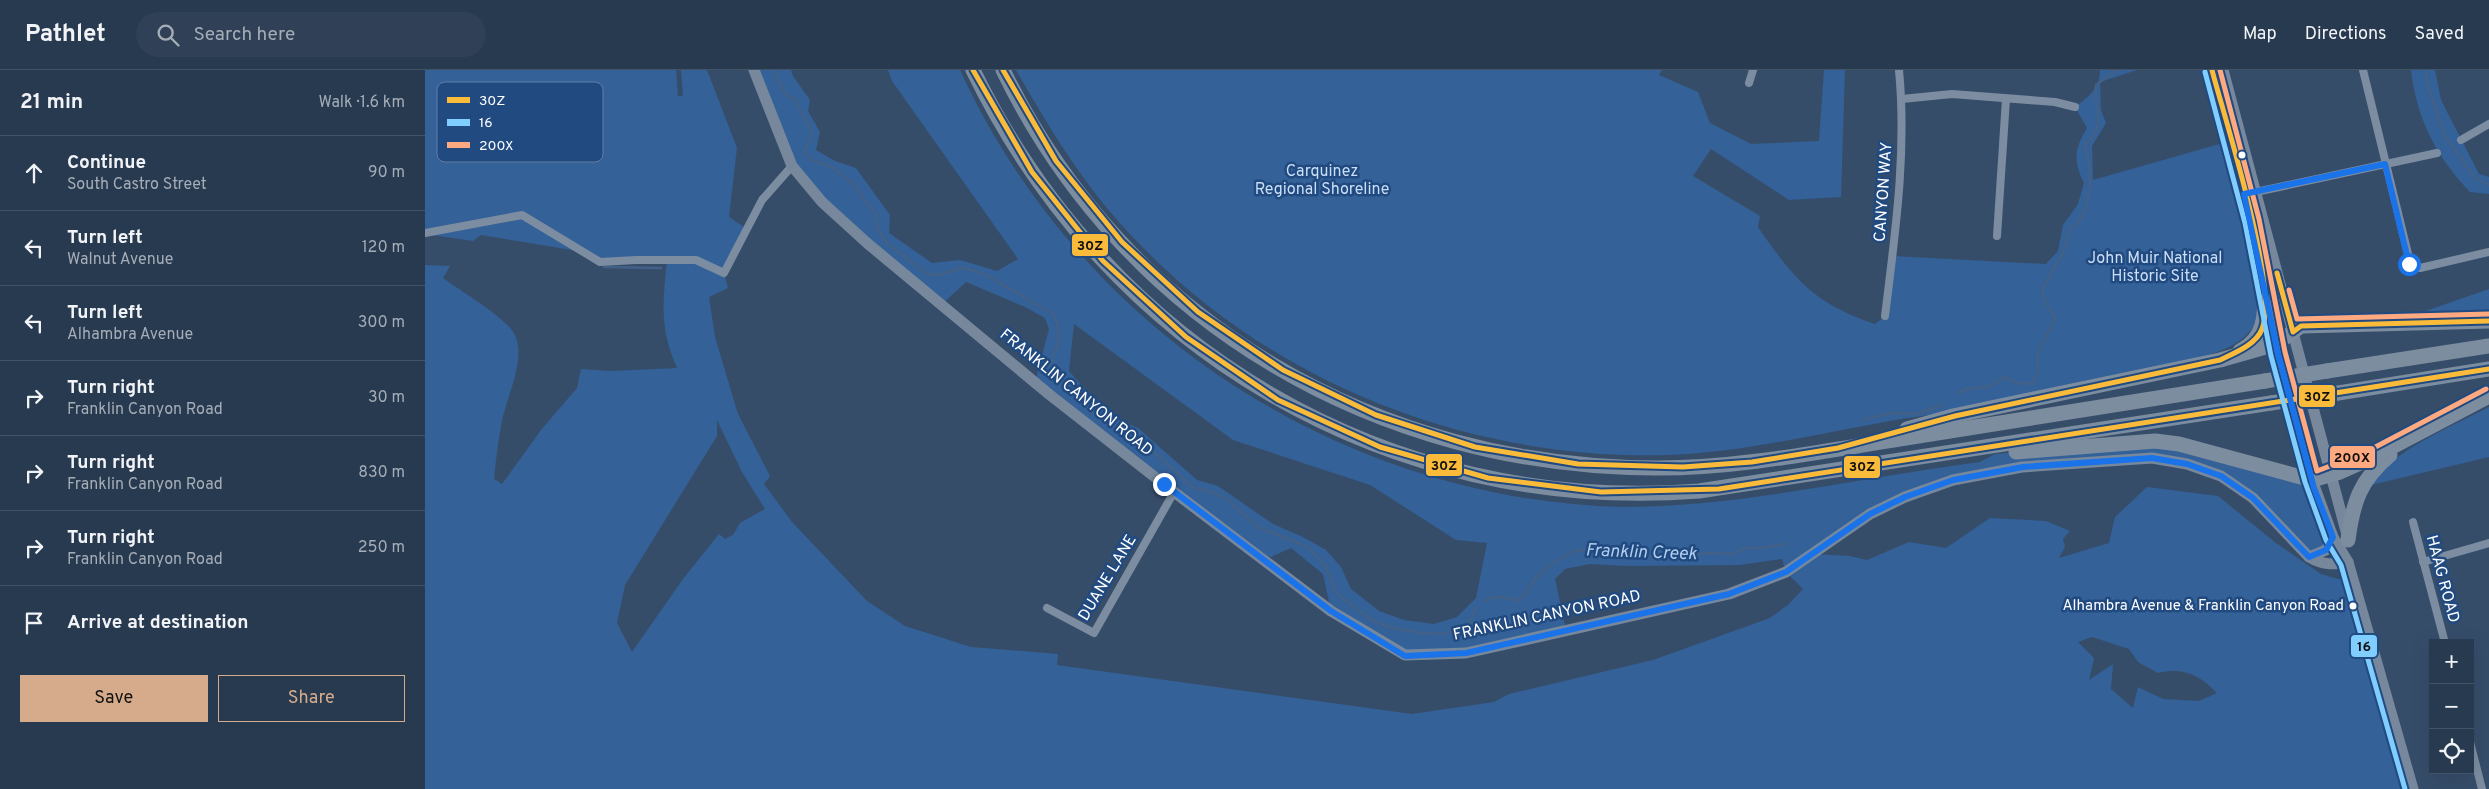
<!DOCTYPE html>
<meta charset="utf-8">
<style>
body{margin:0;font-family:Overpass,sans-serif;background:#304157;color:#f1f3f6}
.controls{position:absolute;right:15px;bottom:15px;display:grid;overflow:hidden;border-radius:0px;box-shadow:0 5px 20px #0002}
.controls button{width:45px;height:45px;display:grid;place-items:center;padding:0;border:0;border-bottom:1px solid #445467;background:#283a50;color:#f1f3f6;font:25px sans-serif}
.stop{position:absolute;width:15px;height:15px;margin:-11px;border:4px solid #1a73e8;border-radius:50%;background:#fff}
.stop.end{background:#1a73e8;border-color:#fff;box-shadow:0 1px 5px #0008}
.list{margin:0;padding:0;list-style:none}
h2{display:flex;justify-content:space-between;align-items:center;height:65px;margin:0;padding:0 20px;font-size:21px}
h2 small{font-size:16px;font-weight:400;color:#a5adb7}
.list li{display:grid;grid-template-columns:32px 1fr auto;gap:15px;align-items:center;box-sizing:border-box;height:75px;padding:0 20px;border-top:1px solid #445467}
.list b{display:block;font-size:19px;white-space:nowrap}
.list p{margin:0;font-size:16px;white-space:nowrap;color:#a5adb7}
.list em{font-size:16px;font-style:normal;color:#a5adb7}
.actions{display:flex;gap:10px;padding:15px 20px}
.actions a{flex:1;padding:11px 0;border:1px solid #d6ab8b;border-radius:0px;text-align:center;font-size:18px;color:#d6ab8b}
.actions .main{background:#d6ab8b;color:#111}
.icon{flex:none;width:28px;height:28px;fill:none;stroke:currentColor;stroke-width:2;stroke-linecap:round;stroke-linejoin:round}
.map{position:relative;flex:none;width:2064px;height:719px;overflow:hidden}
header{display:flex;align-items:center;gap:30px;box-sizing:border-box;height:70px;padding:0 25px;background:#283a50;border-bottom:1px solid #445467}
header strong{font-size:24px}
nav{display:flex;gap:28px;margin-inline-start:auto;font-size:18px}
.search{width:350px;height:45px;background:#304157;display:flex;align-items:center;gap:12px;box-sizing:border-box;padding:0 18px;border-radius:28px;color:#a5adb7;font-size:19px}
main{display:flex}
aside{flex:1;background:#283a50}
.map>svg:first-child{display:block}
.green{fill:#346197;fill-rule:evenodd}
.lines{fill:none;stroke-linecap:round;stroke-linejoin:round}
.stream{stroke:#436187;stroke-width:2.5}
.street{stroke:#7c8da1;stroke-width:8}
.secondary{stroke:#77889d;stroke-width:11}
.highway{stroke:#7d8da0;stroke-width:15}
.highway-bridge{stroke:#7d8da0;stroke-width:15}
.bus-1-casing{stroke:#204a80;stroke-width:9}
.bus-2-casing{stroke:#204a80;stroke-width:9}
.bus-3-casing{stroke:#204a80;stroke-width:9}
.bus-1{stroke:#fbbb3a;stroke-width:5}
.bus-2{stroke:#80ceff;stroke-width:5}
.bus-3{stroke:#ffa980;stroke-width:5}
.route{stroke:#1a73e8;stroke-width:6}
.bus-dot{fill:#fff;stroke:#204a80;stroke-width:2}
.labels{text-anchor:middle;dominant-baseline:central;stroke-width:5;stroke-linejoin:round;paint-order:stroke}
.bus-label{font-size:15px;fill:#fff;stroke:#204a80;text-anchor:end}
.park-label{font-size:16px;fill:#cadef6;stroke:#204a80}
.street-label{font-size:16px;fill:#fff;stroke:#204a80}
.water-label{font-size:18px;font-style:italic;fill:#b1ceef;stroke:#204a80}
.key{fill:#204a80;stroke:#6380a6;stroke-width:1}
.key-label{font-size:14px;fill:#fff}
.line-badge{stroke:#204a80;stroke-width:2}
.pale-badge-label{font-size:14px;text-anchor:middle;font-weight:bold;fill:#111}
</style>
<header>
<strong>Pathlet</strong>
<div class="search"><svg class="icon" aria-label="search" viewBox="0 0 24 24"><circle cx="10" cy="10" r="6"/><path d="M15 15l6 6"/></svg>Search here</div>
<nav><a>Map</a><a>Directions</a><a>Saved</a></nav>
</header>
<main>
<aside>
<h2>21 min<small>Walk · 1.6 km</small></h2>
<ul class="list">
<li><svg class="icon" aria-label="ahead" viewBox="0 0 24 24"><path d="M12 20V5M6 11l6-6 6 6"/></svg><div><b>Continue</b><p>South Castro Street</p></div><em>90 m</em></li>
<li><svg class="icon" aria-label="left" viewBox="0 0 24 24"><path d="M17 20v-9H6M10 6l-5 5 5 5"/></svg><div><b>Turn left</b><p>Walnut Avenue</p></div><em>120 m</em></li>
<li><svg class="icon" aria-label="left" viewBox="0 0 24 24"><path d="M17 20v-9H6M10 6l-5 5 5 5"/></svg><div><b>Turn left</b><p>Alhambra Avenue</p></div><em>300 m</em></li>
<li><svg class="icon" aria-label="right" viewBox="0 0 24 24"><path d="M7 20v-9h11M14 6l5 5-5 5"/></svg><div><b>Turn right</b><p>Franklin Canyon Road</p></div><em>30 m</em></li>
<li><svg class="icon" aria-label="right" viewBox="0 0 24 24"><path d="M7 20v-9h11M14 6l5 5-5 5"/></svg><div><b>Turn right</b><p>Franklin Canyon Road</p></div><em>830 m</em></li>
<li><svg class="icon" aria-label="right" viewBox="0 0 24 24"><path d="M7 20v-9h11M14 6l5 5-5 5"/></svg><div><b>Turn right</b><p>Franklin Canyon Road</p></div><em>250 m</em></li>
<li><svg class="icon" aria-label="arrive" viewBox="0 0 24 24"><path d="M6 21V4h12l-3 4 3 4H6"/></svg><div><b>Arrive at destination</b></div></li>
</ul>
<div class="actions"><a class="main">Save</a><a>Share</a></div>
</aside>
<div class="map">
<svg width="2064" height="719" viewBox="0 0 2064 719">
<rect width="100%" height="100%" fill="#364d6a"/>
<g class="green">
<path d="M 0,0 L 251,0 L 253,26 L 258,26 L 256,0 L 282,0 L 312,78 L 304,147 L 322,159 L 299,203 L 303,218 L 284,227 L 290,267 L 313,344 L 345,406 L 339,414 L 367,452 L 442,531 L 480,556 L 546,577 L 633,584 L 632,595 L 987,644 L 1069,632 L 1084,624 L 1228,590 L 1345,548 L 1363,535 L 1378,519 L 1361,502 L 1357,489 L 1314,495 L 1203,496 L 1165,494 L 1140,499 L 1130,509 L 1141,560 L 1041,583 L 980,585 L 906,541 L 898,504 L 866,478 L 839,490 L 610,312 L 624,259 L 620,248 L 600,237 L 541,212 L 516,235 L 442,173 L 367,96 L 329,0 L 366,0 L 368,6 L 385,30 L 383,41 L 395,62 L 391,80 L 410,91 L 431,98 L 465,145 L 464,163 L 507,193 L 535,190 L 572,201 L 593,189 L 467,11 L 463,0 L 535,0 C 630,207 816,359 1037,415 C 1089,428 1143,436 1197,437 C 1317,437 1436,407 1555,392 L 1570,384 L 1730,371 L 1887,410 L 1908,467 L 1884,487 L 1828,428 L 1796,406 L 1727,388 L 1597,397 L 1480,427 L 1387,484 L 1425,486 L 1442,490 L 1484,472 L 1521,478 L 1565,448 L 1621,451 L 1645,461 L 1638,469 L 1640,477 L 1634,488 L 1684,473 L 1690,447 L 1722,417 L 1793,426 L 1851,473 L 1896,504 L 1913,509 L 1927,506 L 1988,719 L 0,719 L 0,195 L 25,196 L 18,208 C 34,220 83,249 90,265 C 101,290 82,326 77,351 C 73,370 71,390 69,409 L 77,414 L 116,360 L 152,318 L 156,299 L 186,301 L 252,298 C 234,258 238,232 242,190 L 175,192 L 159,182 L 56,165 L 48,171 L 0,164 ZM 649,254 L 808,370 L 945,415 L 1031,470 L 1062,473 L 1051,528 L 1032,547 L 1009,554 L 979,550 L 954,541 L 926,519 L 916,497 L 901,480 L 878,467 L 848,454 L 793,416 L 772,410 L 713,358 L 682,345 L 644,301 ZM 292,350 L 317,402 L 340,439 L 315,453 L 308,465 L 300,469 L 294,464 L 258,509 L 207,582 L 192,553 L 200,515 L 292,366 ZM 1667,567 L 1704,579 L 1713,592 L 1733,603 C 1759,597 1774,605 1792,623 L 1774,631 L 1738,629 L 1713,617 L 1708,638 L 1686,619 L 1688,594 L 1664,610 L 1669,588 L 1653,572 Z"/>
<path d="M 591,0 L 1237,0 L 1234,5 L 1273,22 L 1285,53 L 1326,74 L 1394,71 L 1399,0 L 1420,0 L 1416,127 L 1364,130 L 1286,79 L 1268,106 L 1335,146 L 1333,157 C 1368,208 1389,234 1450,254 L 1460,246 L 1467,186 L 1621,194 L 1633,181 L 1638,155 L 1653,134 L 1659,113 C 1648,90 1649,80 1662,58 L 1650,37 C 1664,27 1675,18 1675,0 L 1712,0 L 1675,12 L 1676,40 L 1681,53 L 1667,76 L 1668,110 L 1798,73 C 1809,115 1845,214 1831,252 C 1827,261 1817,270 1808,275 C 1785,287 1757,291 1732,297 C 1701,304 1669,311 1638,317 C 1602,325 1565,334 1528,341 C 1508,345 1486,347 1465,351 C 1392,364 1319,382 1244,385 C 1037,391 832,308 694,152 C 653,106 622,54 591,0 Z"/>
<path d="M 1986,0 L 2010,0 L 2016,30 L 2054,104 L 2064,107 L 2064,124 L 2045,122 C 2011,86 1992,50 1986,0 Z"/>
<path d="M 2064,219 L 2064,242 L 1989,245 Z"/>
<path d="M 2064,337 L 2064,387 L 1946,415 C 1964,382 2031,354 2064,337 Z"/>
</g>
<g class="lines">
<g class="stream">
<path d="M 349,0 L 360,24 L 371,30 C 375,43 383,51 387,64 L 379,82 L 386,90 L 407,97 L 431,116 L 437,128 L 451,144 L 452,158 L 462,173 L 502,204 L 513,205 L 538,198 L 559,204 L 627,243 L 632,252 L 633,262 L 632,277 L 627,287 L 628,298 L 640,316 L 677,351 L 721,375 L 768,417 L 791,424 L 803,430 L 833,457 L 883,477 L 900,495 L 912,524 L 947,550 L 964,557 L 989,562 L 1016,564 L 1033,560 L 1044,554 L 1051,538"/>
<path d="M 2001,0 L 2002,13 L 2020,66 L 2050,108 L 2064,115"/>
<path d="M 179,197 L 236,198"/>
<path d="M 1532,323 L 1541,319 L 1563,317 L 1580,307 L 1591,313 L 1608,314 L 1613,300 L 1612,285 L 1630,249 L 1619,229 L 1617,219 L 1638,183 L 1645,158 L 1653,153 L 1661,138 L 1665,116 L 1664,93 L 1660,75 C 1683,54 1668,40 1671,15 L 1692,0"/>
<path d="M 1437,350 L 1466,343 L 1492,344 L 1517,335"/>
<path d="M 1060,531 C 1069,524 1081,527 1091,531 L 1099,525 L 1114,504 L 1125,495 L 1148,481 L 1164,480 L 1193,486 L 1257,486 L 1283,483 L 1308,484 L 1319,478 L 1336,478 L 1361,474"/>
</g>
<g class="street">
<path d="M 1938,0 L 1986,196 L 1995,198 L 2064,182"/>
<path d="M 1324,13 L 1328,0"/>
<path d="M 1477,29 L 1527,24 L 1630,32 L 1650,37"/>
<path d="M 2036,70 L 2064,54"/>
<path d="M 1826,123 L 2012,83"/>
<path d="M 0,163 L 97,145 L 175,192 L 211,190 L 271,190 L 299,203 L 337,130 L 367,96"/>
<path d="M 1572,166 L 1581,29"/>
<path d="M 1460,246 C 1470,164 1482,83 1474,0"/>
<path d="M 1988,452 L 2020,573"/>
<path d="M 1998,492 L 2064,473"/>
<path d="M 622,538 L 669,563 L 749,422"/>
<path d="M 2045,672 L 2057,719"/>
</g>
<g class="secondary">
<path d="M 329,0 L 367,96 L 397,132 L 442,173 L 625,325 L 749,422 L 906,541 L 980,585 L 1041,583 L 1304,524 L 1361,502 L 1445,444 L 1480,427 L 1528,410 L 1597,397 L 1727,388 L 1762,394 L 1796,406 L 1828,428 L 1884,487 C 1898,495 1907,495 1923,492"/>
<path d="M 1787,0 L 1827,151 L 1853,284 L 1887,410 L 1908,467 L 1923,492 L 1927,506 L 1988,719"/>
<path d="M 1798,0 L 1922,465"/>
<path d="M 1884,487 L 1901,480 L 1908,467"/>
</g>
<g class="highway">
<path d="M 548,0 C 683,279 964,445 1274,421 L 1846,333"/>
<path d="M 578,0 C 700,253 954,398 1232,398 C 1317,398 1403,380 1487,367 C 1605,348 1723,329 1840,311"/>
<path d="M 1815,281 C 1840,268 1840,246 1840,221"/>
<path d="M 1902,301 L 2064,276"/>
<path d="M 1907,324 L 2064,299"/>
<path d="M 1482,359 L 1528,346 L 1795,290 L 1851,274 L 1876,256 L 2064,251"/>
<path d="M 1591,382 L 1730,371 L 1754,374 L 1887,410 L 1915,402 L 1942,390 L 2064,326"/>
<path d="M 1923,470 C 1928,432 1935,410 1965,385"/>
</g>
<g class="highway-bridge">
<path d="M 1840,311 L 1902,301"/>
<path d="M 1846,333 L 1907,324"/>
</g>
<defs>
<g id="bus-1">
<path d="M 548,0 L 607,102 L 678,191 L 761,267 L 853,330 L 955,377 L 1063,408 L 1176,422 L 1294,419 L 2064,299"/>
<path d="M 578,0 L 631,91 L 697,172 L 773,242 L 858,300 L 951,345 L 1050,377 L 1153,394 L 1258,397 L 1327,392 L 1413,378 L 1530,346 L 1795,290 C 1809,283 1831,275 1837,259 C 1854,216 1800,50 1787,0"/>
<path d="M 1852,203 L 1868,262 L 1876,256 L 2064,251"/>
</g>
<path id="bus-2" d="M 1780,2 L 1820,153 L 1846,286 L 1880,412 L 1901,470 L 1916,495 L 1980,719"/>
<g id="bus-3">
<path d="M 1795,0 L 1834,149 L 1860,282 L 1892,401 L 1939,383 L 2061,319"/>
<path d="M 1864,220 L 1872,249 L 2064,244"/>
</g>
</defs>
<use href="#bus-1" class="bus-1-casing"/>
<use href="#bus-2" class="bus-2-casing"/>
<use href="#bus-3" class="bus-3-casing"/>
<use href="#bus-1" class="bus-1"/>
<use href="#bus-2" class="bus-2"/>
<use href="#bus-3" class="bus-3"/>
</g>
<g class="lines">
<path class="route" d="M 739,414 L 906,541 L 980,586 L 1041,583 L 1304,524 L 1361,502 L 1445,444 L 1480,427 L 1528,410 L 1598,397 L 1727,388 L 1762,394 L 1796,406 L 1828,428 L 1884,487 L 1901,480 L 1908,467 L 1889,418 L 1853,284 L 1819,124 L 1960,94 L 1984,194"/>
</g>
<g class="bus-dot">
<circle cx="1817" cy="85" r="4.5"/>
<circle cx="1928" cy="536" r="4.5"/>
</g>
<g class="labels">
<g class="bus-label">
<text x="1919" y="536">Alhambra Avenue &amp; Franklin Canyon Road</text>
</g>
<g class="park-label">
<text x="897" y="102">Carquinez<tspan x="897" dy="18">Regional Shoreline</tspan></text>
<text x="1730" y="189">John Muir National<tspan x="1730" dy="18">Historic Site</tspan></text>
</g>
<g class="street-label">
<text transform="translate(1459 122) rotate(-86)">CANYON WAY</text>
<text transform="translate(651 323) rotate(39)">FRANKLIN CANYON ROAD</text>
<text transform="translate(683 508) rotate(-59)">DUANE LANE</text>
<text transform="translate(2017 509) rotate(75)">HAAG ROAD</text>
<text transform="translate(1122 546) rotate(-12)">FRANKLIN CANYON ROAD</text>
</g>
<g class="water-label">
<text transform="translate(1216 483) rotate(2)">Franklin Creek</text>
</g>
</g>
<rect x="12" y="12" width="166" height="80" rx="8" class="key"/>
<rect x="22" y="27" width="23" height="6" fill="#fbbb3a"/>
<rect x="22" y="49" width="23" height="7" fill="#80ceff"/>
<rect x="22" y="72" width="23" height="6" fill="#ffa980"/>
<g class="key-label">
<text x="54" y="35">30Z</text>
<text x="54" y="57">16</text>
<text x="54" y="80">200X</text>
</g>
<g class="line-badge">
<rect x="646" y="163" width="38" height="24" rx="5" fill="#fbbb3a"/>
<rect x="1873" y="314" width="38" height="24" rx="5" fill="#fbbb3a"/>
<rect x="1904" y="375" width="47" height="24" rx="5" fill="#ffa980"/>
<rect x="1000" y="383" width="38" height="24" rx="5" fill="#fbbb3a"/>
<rect x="1418" y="385" width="38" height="24" rx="5" fill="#fbbb3a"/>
<rect x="1925" y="564" width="28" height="24" rx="5" fill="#80ceff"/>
</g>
<g class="pale-badge-label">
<text x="665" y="180">30Z</text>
<text x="1892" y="331">30Z</text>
<text x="1927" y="392">200X</text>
<text x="1019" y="400">30Z</text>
<text x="1437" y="401">30Z</text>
<text x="1939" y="581">16</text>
</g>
</svg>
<div class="controls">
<button>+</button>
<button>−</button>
<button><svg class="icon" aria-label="locate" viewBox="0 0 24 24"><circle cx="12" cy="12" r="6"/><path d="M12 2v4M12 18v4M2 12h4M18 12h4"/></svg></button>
</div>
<div class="stop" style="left:1984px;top:194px"></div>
<div class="stop end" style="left:739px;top:414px"></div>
</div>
</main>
